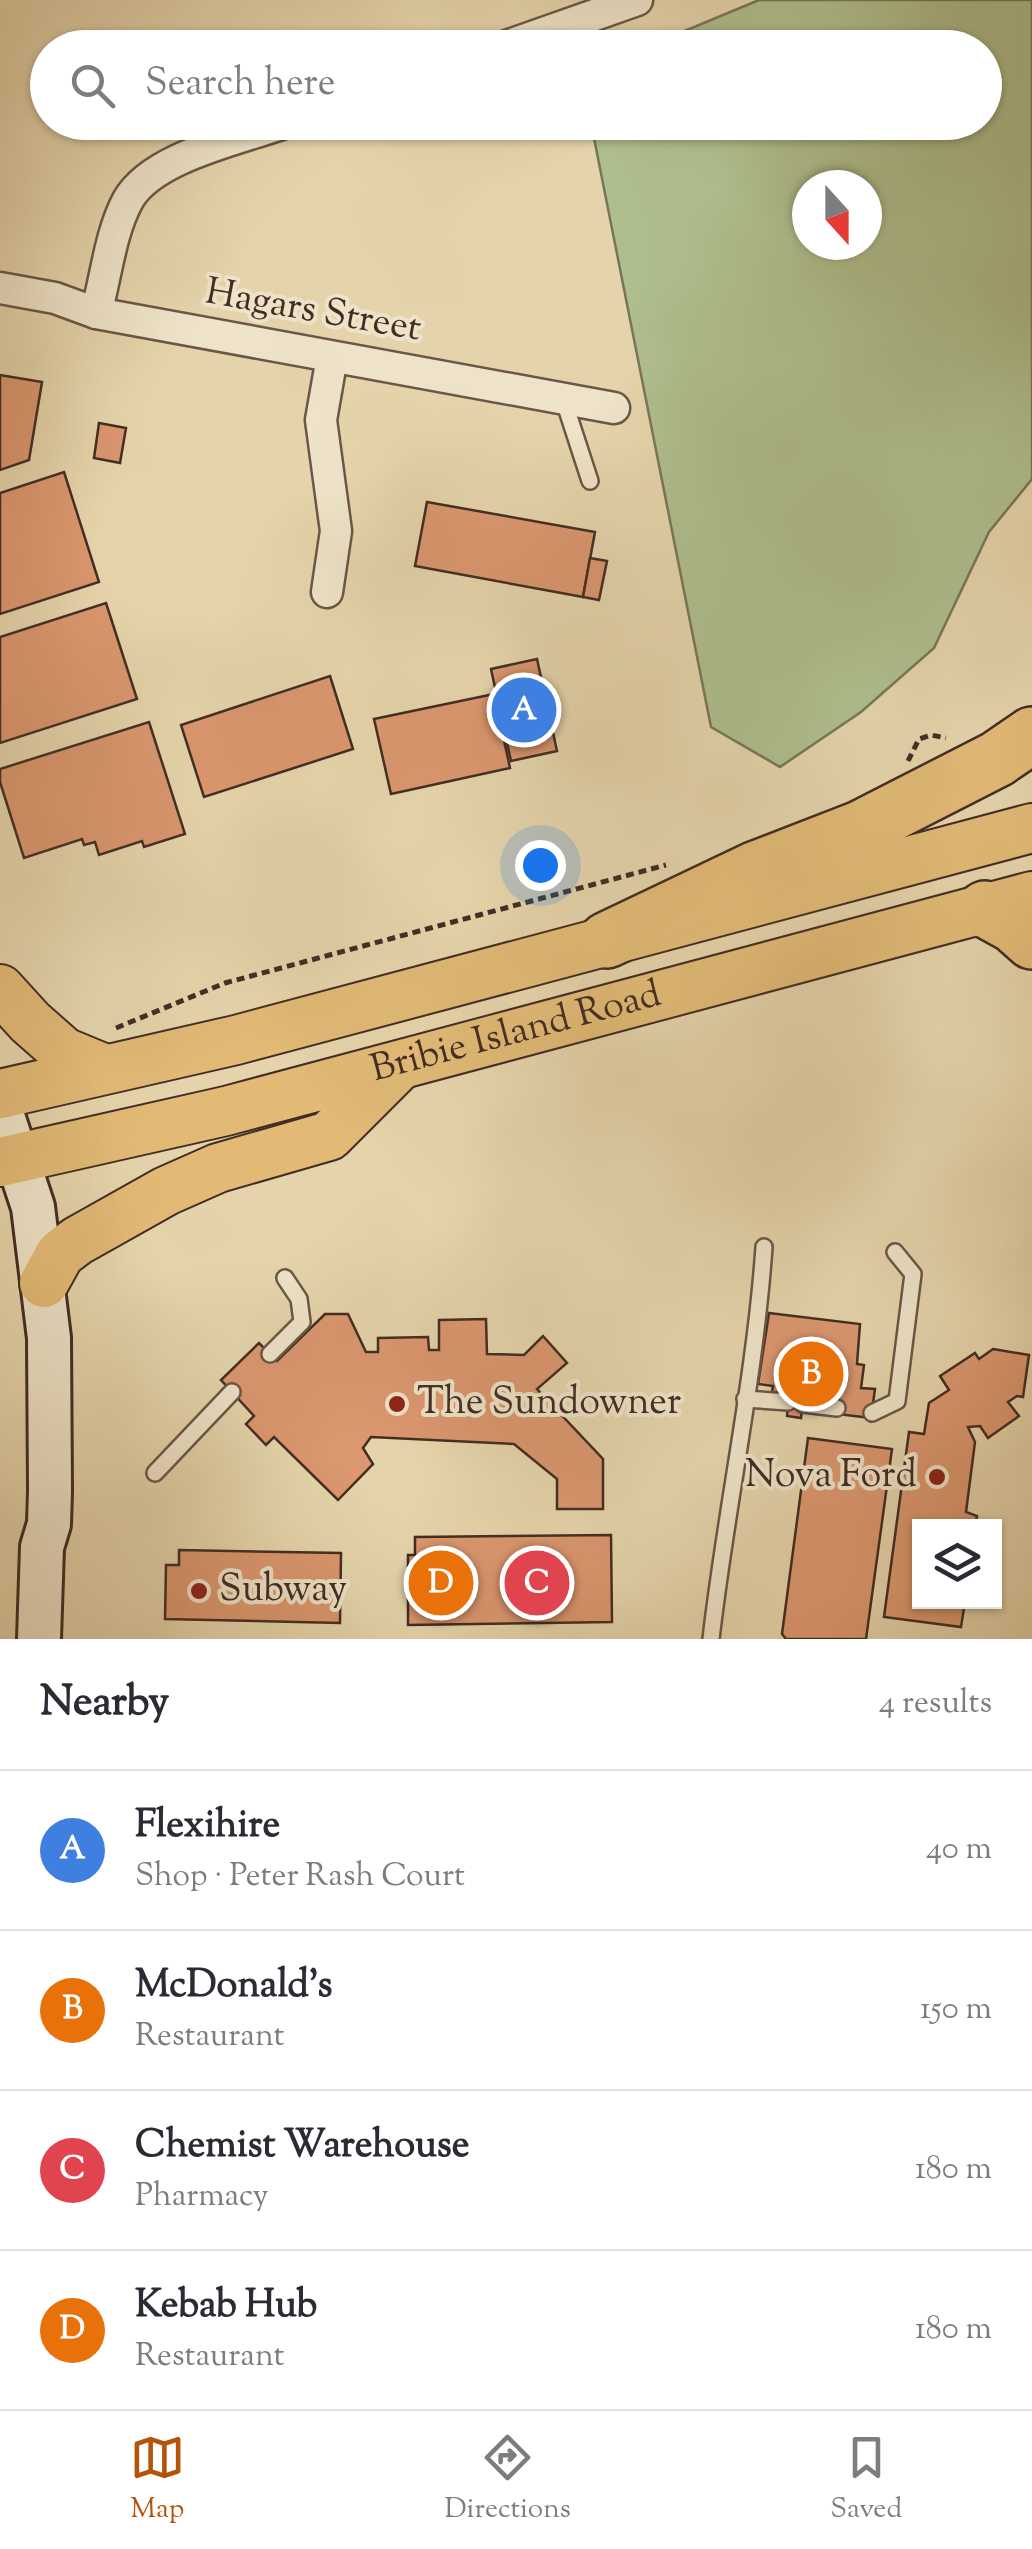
<!DOCTYPE html>
<meta charset="utf-8">
<style>
body{margin:0;font-family:"Sorts Mill Goudy",serif;background:#f2f2f3;color:#2b2b33}
.controls{position:absolute;right:30px;bottom:30px;display:grid;overflow:hidden;border-radius:0px;box-shadow:0 2px 8px #0004}
.controls button{width:90px;height:90px;display:grid;place-items:center;padding:0;border:0;border-bottom:2px solid #e1e1e2;background:#fff;color:#2b2b33;font:50px sans-serif}
.compass{position:absolute;left:792px;top:170px;width:90px;height:90px;border-radius:50%;background:#fff;box-shadow:0 2px 8px #0004;rotate:159deg}
.you{position:absolute;left:540px;top:865px;width:35px;height:35px;margin:-25px;border:8px solid #fff;border-radius:50%;background:#1a73e8;box-shadow:0 0 0 15px #1a73e833}
.badge{display:grid;place-items:center;width:65px;height:65px;border-radius:50%;background:#b45309;color:#fff;font-size:32px;font-weight:700}
.pin{position:absolute;translate:-50% -50%;border:5px solid #fff;box-shadow:0 2px 10px #0006}
.list{margin:0;padding:0;list-style:none}
h2{display:flex;justify-content:space-between;align-items:center;height:130px;margin:0;padding:0 40px;font-size:42px}
h2 small{font-size:32px;font-weight:400;color:#7c7c81}
.list li{display:grid;grid-template-columns:65px 1fr auto;gap:30px;align-items:center;box-sizing:border-box;height:160px;padding:0 40px;border-top:2px solid #e1e1e2}
.list b{display:block;font-size:38px;white-space:nowrap}
.list p{margin:0;font-size:32px;white-space:nowrap;color:#7c7c81}
.list em{font-size:32px;font-style:normal;color:#7c7c81}
.icon{flex:none;width:55px;height:55px;fill:none;stroke:currentColor;stroke-width:2;stroke-linecap:round;stroke-linejoin:round}
.map{position:relative;flex:none;width:1032px;height:1639px;overflow:hidden}
.search{position:absolute;background:#fff;box-shadow:0 2px 8px #0004;left:30px;right:30px;top:30px;height:110px;display:flex;align-items:center;gap:25px;box-sizing:border-box;padding:0 35px;border-radius:55px;color:#7c7c81;font-size:38px}
.sheet{height:770px;background:#fff}
nav{display:flex;justify-content:space-around;align-items:center;box-sizing:border-box;height:140px;border-top:2px solid #e1e1e2;background:#fff;font-size:28px;color:#7c7c81}
nav a{display:grid;justify-items:center;gap:5px}
nav .on{color:#b45309}
.map>svg:first-child{display:block}
.green{fill:#afbe8d;stroke:#787659;stroke-width:2.5;fill-rule:evenodd}
.building{fill:#db976f;stroke:#422d25;stroke-width:2.5}
.lines{fill:none;stroke-linecap:round;stroke-linejoin:round}
.lane-casing{stroke:#6b5746;stroke-width:20}
.street-casing{stroke:#6b5746;stroke-width:35}
.secondary-casing{stroke:#422d25;stroke-width:48}
.primary-casing{stroke:#422d25;stroke-width:52}
.highway-casing{stroke:#422d25;stroke-width:60}
.path{stroke:#422d25;stroke-width:5;stroke-dasharray:8 5;stroke-linecap:butt}
.lane{stroke:#eee3c8;stroke-width:15}
.street{stroke:#eee3c8;stroke-width:30}
.secondary{stroke:#eee3c8;stroke-width:42}
.primary{stroke:#e2ba76;stroke-width:48}
.highway{stroke:#e2ba76;stroke-width:55}
.poi-dot{fill:#8f2418;stroke:#eee3c8;stroke-width:4}
.labels{text-anchor:middle;dominant-baseline:central;stroke-width:8;stroke-linejoin:round;paint-order:stroke}
.street-label{font-size:38px;fill:#422d25;stroke:#eee3c8}
.poi-label{font-size:38px;fill:#422d25;stroke:#eee3c8;text-anchor:start}
</style>
<div class="map">
<svg width="1032" height="1639" viewBox="0 0 1032 1639">
<rect width="100%" height="100%" fill="#e5d4ab"/>
<filter id="stains"><feTurbulence type="fractalNoise" baseFrequency=".002" numOctaves="4"/><feColorMatrix values="0 0 0 0 .2 0 0 0 0 .09 0 0 0 0 .02 0 0 0 .5 -.17"/></filter>
<radialGradient id="worn" r=".72"><stop offset=".6" stop-color="#630" stop-opacity="0"/><stop offset="1" stop-color="#630" stop-opacity=".3"/></radialGradient>
<path class="green" d="M 759,0 L 1032,0 L 1032,479 L 989,532 L 934,648 L 861,712 L 780,767 L 711,727 L 591,123 L 984,122 L 984,48 L 646,47 ZM 807,185 L 867,185 L 867,245 L 807,245 Z"/>
<g class="building">
<path d="M 0,375 L 42,382 L 29,460 L 0,470 Z"/>
<path d="M 99,423 L 126,428 L 120,463 L 94,458 Z"/>
<path d="M 64,472 L 99,582 L 0,614 L 0,493 Z"/>
<path d="M 427,502 L 595,532 L 583,597 L 415,566 Z"/>
<path d="M 590,558 L 607,561 L 599,600 L 583,597 Z"/>
<path d="M 106,603 L 137,699 L 0,743 L 0,637 Z"/>
<path d="M 537,659 L 557,751 L 511,761 L 491,669 Z"/>
<path d="M 330,676 L 353,749 L 204,797 L 181,725 Z"/>
<path d="M 494,694 L 510,768 L 391,794 L 374,719 Z"/>
<path d="M 149,722 L 185,834 L 144,847 L 142,841 L 99,855 L 95,842 L 84,845 L 82,839 L 24,858 L 0,782 L 0,769 Z"/>
<path d="M 769,1313 L 860,1324 L 857,1364 L 864,1365 L 861,1388 L 875,1389 L 871,1418 L 837,1414 L 838,1400 L 803,1396 L 801,1418 L 787,1416 L 789,1394 L 772,1392 L 773,1386 L 758,1384 Z"/>
<path d="M 325,1314 L 348,1314 L 366,1352 L 378,1352 L 378,1338 L 428,1337 L 429,1350 L 439,1350 L 439,1320 L 486,1319 L 487,1354 L 524,1355 L 543,1336 L 567,1363 L 537,1389 L 603,1459 L 603,1509 L 557,1509 L 557,1479 L 514,1444 L 371,1437 L 363,1448 L 373,1464 L 338,1500 L 274,1437 L 266,1445 L 246,1424 L 254,1416 L 221,1380 L 259,1343 L 277,1361 Z"/>
<path d="M 993,1349 L 1029,1355 L 1023,1397 L 1017,1396 L 1008,1402 L 1019,1416 L 988,1438 L 980,1426 L 968,1427 L 975,1442 L 966,1512 L 977,1516 L 975,1526 L 920,1526 L 920,1602 L 965,1602 L 961,1627 L 884,1617 L 909,1432 L 924,1434 L 929,1403 L 949,1390 L 940,1376 L 975,1353 L 979,1359 Z"/>
<path d="M 808,1438 L 892,1449 L 866,1639 L 786,1639 L 782,1634 Z"/>
<path d="M 611,1535 L 612,1622 L 408,1625 L 408,1555 L 415,1555 L 415,1537 Z"/>
<path d="M 179,1550 L 341,1553 L 340,1623 L 165,1619 L 166,1565 L 179,1565 Z"/>
</g>
<g class="lines">
<defs>
<g id="lane">
<path d="M 563,398 L 590,481"/>
<path d="M 270,1354 L 302,1322 L 299,1299 L 285,1278"/>
<path d="M 745,1399 L 788,1402"/>
<path d="M 803,1404 L 837,1408"/>
<path d="M 872,1413 L 897,1401 L 913,1274 L 895,1252"/>
<path d="M 155,1473 L 232,1392"/>
<path d="M 711,1639 C 726,1508 755,1378 764,1247"/>
</g>
<g id="street">
<path d="M 501,48 L 637,0"/>
<path d="M 0,288 L 55,298 L 96,313 L 614,408"/>
<path d="M 96,313 C 106,278 110,233 128,200 C 153,156 241,139 287,122"/>
<path d="M 327,592 L 336,531 L 321,420 L 332,357"/>
</g>
<path id="secondary" d="M 0,1107 L 33,1207 L 49,1338 L 50,1491 L 49,1524 L 42,1547 L 39,1639"/>
<g id="primary">
<path d="M 0,989 L 30,1022 L 64,1052 L 105,1069"/>
<path d="M 0,1094 L 236,1040 L 1032,828"/>
<path id="s1" d="M 0,1162 L 226,1111 L 1032,896"/>
<path d="M 44,1283 L 60,1254 L 77,1241 L 166,1191 L 218,1168 L 329,1136 L 397,1068"/>
</g>
<g id="highway">
<path d="M 985,909 L 1014,925 L 1032,941"/>
<path d="M 607,940 L 754,870 L 860,829 L 997,759 L 1032,735"/>
</g>
</defs>
<use href="#lane" class="lane-casing"/>
<use href="#street" class="street-casing"/>
<use href="#secondary" class="secondary-casing"/>
<use href="#primary" class="primary-casing"/>
<use href="#highway" class="highway-casing"/>
<g class="path">
<path d="M 908,761 L 919,739 L 931,735 L 946,738"/>
<path d="M 116,1028 L 225,983 L 666,865"/>
</g>
<use href="#lane" class="lane"/>
<use href="#street" class="street"/>
<use href="#secondary" class="secondary"/>
<use href="#primary" class="primary"/>
<use href="#highway" class="highway"/>
</g>
<g class="poi-dot">
<circle cx="397" cy="1404" r="10"/>
<circle cx="937" cy="1477" r="10"/>
<circle cx="199" cy="1591" r="10"/>
</g>
<g class="labels">
<g class="street-label">
<text transform="translate(313 312) rotate(10)">Hagars Street</text>
<text stroke="none"><textPath href="#s1" startOffset="532">Bribie Island Road</textPath></text>
</g>
<g class="poi-label">
<text x="417" y="1404">The Sundowner</text>
<text x="917" y="1477" text-anchor="end">Nova Ford</text>
<text x="219" y="1591">Subway</text>
</g>
</g>
<rect width="100%" height="100%" filter="url(#stains)"/>
<rect width="100%" height="100%" fill="url(#worn)"/>
</svg>
<div class="controls">
<button><svg class="icon" aria-label="layers" viewBox="0 0 24 24"><path d="M12 4l9 5-9 5-9-5zM3 14l9 5 9-5"/></svg></button>
</div>
<svg class="compass" viewBox="-18 -18 36 36"><path d="M0-13l5 13h-10z" fill="#e53935"/><path d="M0 13l5-13h-10z" fill="#7c7c81"/></svg>
<div class="you"></div>
<div class="pin badge" style="left:524px;top:710px;background:#3f7fe0">A</div>
<div class="pin badge" style="left:811px;top:1374px;background:#e8710a">B</div>
<div class="pin badge" style="left:537px;top:1583px;background:#e0444e">C</div>
<div class="pin badge" style="left:441px;top:1583px;background:#e8710a">D</div>
<div class="search"><svg class="icon" aria-label="search" viewBox="0 0 24 24"><circle cx="10" cy="10" r="6"/><path d="M15 15l6 6"/></svg>Search here</div>
</div>
<section class="sheet">
<h2>Nearby<small>4 results</small></h2>
<ul class="list">
<li><span class="badge" style="background:#3f7fe0">A</span><div><b>Flexihire</b><p>Shop · Peter Rash Court</p></div><em>40 m</em></li>
<li><span class="badge" style="background:#e8710a">B</span><div><b>McDonald's</b><p>Restaurant</p></div><em>150 m</em></li>
<li><span class="badge" style="background:#e0444e">C</span><div><b>Chemist Warehouse</b><p>Pharmacy</p></div><em>180 m</em></li>
<li><span class="badge" style="background:#e8710a">D</span><div><b>Kebab Hub</b><p>Restaurant</p></div><em>180 m</em></li>
</ul>
</section>
<nav>
<a class="on"><svg class="icon" aria-label="map" viewBox="0 0 24 24"><path d="M3 6l6-2 6 2 6-2v14l-6 2-6-2-6 2zM9 4v14M15 6v14"/></svg>Map</a>
<a><svg class="icon" aria-label="directions" viewBox="0 0 24 24"><path d="M12 3l9 9-9 9-9-9zM9 14v-3h6M13 9l2 2-2 2"/></svg>Directions</a>
<a><svg class="icon" aria-label="saved" viewBox="0 0 24 24"><path d="M7 4h10v16l-5-4-5 4z"/></svg>Saved</a>
</nav>
